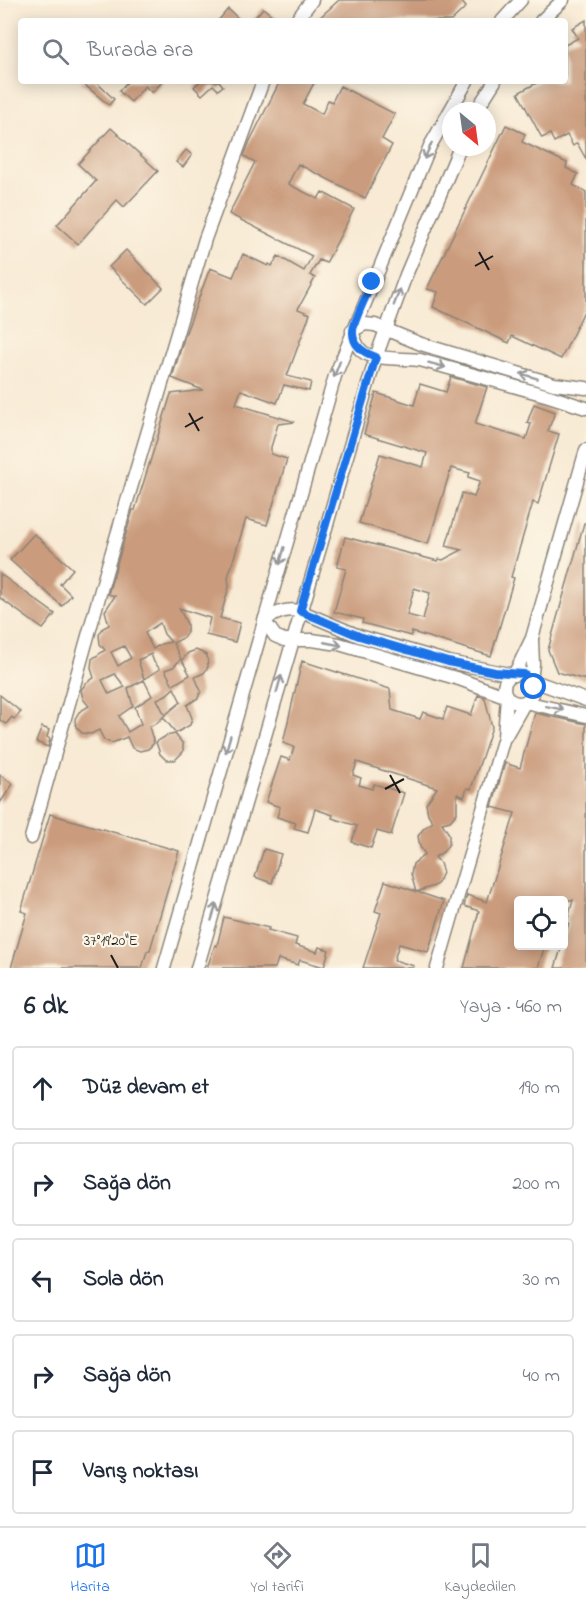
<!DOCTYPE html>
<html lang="tr">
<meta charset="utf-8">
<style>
body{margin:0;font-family:"Indie Flower",sans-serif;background:#f2f2f3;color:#1f2937}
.controls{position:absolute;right:18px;bottom:18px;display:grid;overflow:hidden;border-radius:6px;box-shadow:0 3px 15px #0003}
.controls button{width:54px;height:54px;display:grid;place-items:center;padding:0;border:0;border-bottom:2px solid #e0e1e3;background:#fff;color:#1f2937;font:30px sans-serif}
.compass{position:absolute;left:442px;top:102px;width:54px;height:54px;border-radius:50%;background:#fff;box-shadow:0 3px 15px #0003;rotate:151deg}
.stop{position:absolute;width:18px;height:18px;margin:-14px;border:4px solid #1a73e8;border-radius:50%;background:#fff}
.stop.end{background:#1a73e8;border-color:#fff;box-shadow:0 2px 6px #0008}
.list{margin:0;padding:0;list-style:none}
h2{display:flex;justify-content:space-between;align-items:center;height:78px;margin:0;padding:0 24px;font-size:26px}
h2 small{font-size:20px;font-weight:400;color:#747a83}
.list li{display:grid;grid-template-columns:39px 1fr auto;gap:18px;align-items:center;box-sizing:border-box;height:84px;margin:0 12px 12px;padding:0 12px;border:2px solid #e0e1e3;border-radius:6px}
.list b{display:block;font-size:22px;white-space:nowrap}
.list em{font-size:20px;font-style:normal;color:#747a83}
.icon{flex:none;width:33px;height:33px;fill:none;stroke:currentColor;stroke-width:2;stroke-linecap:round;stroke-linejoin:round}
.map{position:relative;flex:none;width:586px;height:968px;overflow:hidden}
.search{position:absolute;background:#fff;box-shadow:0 3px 15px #0003;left:18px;right:18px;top:18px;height:66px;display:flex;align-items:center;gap:15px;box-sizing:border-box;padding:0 21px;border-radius:6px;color:#747a83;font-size:22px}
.sheet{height:558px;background:#fff}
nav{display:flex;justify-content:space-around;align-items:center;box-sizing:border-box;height:84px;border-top:2px solid #e0e1e3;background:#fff;font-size:16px;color:#747a83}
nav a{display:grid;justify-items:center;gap:3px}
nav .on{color:#1a73e8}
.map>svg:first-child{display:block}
.building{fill:#ca9b7d;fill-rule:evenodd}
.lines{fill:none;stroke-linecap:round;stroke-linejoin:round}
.minor-casing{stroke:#8a8378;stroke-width:15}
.minor{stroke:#fff;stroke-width:12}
.oneway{stroke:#999}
.route{stroke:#1a73e8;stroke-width:8}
.ticks{fill:none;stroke:#1c1c1c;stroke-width:2}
.ticks-label{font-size:15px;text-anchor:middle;fill:#1c1c1c;stroke:#fcf5e5;stroke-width:4.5;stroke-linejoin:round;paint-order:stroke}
</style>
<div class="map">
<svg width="586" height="968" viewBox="0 0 586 968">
<rect width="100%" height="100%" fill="#fcf5e5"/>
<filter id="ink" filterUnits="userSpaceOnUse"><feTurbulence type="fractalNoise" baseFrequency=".0167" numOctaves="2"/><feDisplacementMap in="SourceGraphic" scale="12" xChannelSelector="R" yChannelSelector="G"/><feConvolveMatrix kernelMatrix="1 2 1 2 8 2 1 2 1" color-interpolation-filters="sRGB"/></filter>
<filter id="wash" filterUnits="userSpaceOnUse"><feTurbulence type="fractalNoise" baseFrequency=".008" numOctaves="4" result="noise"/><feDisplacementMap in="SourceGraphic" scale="24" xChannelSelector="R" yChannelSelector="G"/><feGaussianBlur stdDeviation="1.35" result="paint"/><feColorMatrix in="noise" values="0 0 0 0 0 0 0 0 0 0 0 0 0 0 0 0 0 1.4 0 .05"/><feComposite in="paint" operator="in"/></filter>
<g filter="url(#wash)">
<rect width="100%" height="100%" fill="#f8ead4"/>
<g id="blocks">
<g class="building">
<path d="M 339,0 L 460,0 L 466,7 L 451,21 L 316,21 Z"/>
<path d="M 263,8 L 279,21 L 252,21 Z"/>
<path d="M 228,9 L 241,21 L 218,21 Z"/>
<path d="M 586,20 L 586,159 L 577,143 L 573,146 L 567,135 L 554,142 L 550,134 L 542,138 L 518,93 L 540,81 L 565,81 L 565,45 L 578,38 L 572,28 Z"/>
<path d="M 80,81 L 95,81 L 114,99 L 109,105 Z"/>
<path d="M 128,81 L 163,81 L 152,93 L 145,86 L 131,102 L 119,91 Z"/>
<path d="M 200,81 L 219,81 L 223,86 L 218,90 L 213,85 L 202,95 L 194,87 Z"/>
<path d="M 280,81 L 315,81 L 303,104 L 322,114 L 328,100 L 332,102 L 340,86 L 395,114 L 382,139 L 392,145 L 365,198 L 298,164 L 288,184 L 318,199 L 322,192 L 354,209 L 326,263 L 319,260 L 310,275 L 315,278 L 298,309 L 310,314 L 287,376 L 311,382 L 309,391 L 284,385 L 277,403 L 241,390 L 236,404 L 295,422 L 278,424 L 271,447 L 271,454 L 287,459 L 267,525 L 246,519 L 228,577 L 229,587 L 220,618 L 240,623 L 235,642 L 206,635 L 210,618 L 179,608 L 187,624 L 187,632 L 183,638 L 173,643 L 181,659 L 173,667 L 165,670 L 173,685 L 190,675 L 182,660 L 188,653 L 196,650 L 207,655 L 208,667 L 204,673 L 195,677 L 201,691 L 198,698 L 187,705 L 192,718 L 190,725 L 176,733 L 163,717 L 165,715 L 157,723 L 149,727 L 154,743 L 148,749 L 140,751 L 132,748 L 127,737 L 112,743 L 104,740 L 99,730 L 91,734 L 82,733 L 76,727 L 75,719 L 79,712 L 89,706 L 83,699 L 81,690 L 86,683 L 94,678 L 91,668 L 92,659 L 105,650 L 100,644 L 99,635 L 103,628 L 109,625 L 105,611 L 115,596 L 108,594 L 133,510 L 135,510 L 171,394 L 203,390 L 172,378 L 185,335 L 210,268 L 233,277 L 243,254 L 268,266 L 269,264 L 272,266 L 278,256 L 304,271 L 312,256 L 229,214 L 255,162 L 244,156 L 250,141 ZM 160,623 L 164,634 L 171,642 L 161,644 L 153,649 L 145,633 ZM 124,646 L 131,658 L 118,666 L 111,652 ZM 151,654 L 154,662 L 160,669 L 144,679 L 138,660 ZM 115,674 L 125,687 L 109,694 L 102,680 ZM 144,680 L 152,696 L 135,707 L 141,724 L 128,732 L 119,716 L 133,706 L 128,688 ZM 174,688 L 181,702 L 165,715 L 157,699 L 166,695 Z"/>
<path d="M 506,125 L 525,134 L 522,142 L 567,163 L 566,168 L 578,174 L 573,185 L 586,192 L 586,307 L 561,359 L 512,336 L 509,343 L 433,307 L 438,292 L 427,289 Z"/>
<path d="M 111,128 L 158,171 L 124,207 L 117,200 L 78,244 L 57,225 L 96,181 L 78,164 Z"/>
<path d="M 186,150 L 192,155 L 183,167 L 176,162 Z"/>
<path d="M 126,250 L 163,288 L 147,304 L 109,267 Z"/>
<path d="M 451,377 L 487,387 L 475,424 L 526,439 L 531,424 L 527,423 L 534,404 L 555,412 L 548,431 L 559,434 L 538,504 L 533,502 L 511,577 L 514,578 L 491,656 L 412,632 L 411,636 L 362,623 L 363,619 L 334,612 L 346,569 L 337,567 L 345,537 L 438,561 L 439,559 L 443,560 L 462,550 L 446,546 L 462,493 L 474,497 L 480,481 L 468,477 L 470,473 L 451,468 L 428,544 L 359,523 L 380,454 L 423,467 L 427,453 L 364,434 L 376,393 L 414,405 L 420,384 L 446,392 ZM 414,588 L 430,593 L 423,619 L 407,615 Z"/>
<path d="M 584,523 L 586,523 L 586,680 L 557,672 L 548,650 Z"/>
<path d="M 34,534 L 73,569 L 60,584 L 71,595 L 62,606 L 10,560 Z"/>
<path d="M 0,574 L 55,614 L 43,629 L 0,598 Z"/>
<path d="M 302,661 L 390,689 L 392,710 L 420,719 L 423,712 L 443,719 L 447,707 L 471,715 L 478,695 L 485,698 L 492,727 L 471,789 L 467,788 L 464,797 L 457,794 L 457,813 L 450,821 L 442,823 L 449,834 L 449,844 L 443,852 L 435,857 L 440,863 L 443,873 L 438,883 L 434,886 L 416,892 L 411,874 L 413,864 L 425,854 L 420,847 L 418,836 L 424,828 L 433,822 L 428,814 L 426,804 L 437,788 L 357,762 L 353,775 L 361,778 L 359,785 L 372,789 L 374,784 L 404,793 L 391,835 L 377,831 L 371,848 L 352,842 L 357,826 L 332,818 L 333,815 L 315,809 L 308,832 L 294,828 L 296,823 L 277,817 L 280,807 L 266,802 L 281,757 L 290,760 L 294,747 L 283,743 Z"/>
<path d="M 0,695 L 21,712 L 14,719 L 12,717 L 6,724 L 0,720 Z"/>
<path d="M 535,713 L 586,724 L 586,968 L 555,968 L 562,945 L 564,945 L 564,938 L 569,923 L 567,922 L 573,900 L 519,900 L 519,945 L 545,945 L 538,968 L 464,968 L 479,911 L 464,906 L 467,895 L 487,902 L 515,813 L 492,807 L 505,763 L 520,768 Z"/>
<path d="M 42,727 L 49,730 L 47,737 L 50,739 L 48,747 L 36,742 Z"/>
<path d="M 175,734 L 183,744 L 183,752 L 175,760 L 166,760 L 160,754 L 156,742 L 166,736 Z"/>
<path d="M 0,775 L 13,784 L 0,803 Z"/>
<path d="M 50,814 L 179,851 L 150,950 L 147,951 L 142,968 L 11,968 L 27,913 L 21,911 Z"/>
<path d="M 264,849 L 281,854 L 272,883 L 255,877 Z"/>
<path d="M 385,881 L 444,901 L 428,952 L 399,944 L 394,960 L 414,966 L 413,968 L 363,968 L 381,913 L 375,911 Z"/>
<path d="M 224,917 L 269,928 L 268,930 L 297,938 L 295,945 L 317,952 L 319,947 L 329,950 L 324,967 L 300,960 L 298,965 L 278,959 L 275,968 L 207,968 L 215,945 L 217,946 Z"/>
</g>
</g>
</g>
<g filter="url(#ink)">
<use href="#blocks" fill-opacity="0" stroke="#8a8378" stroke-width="1.5"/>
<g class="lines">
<defs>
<g id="minor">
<path d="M 296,21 L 312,0"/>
<path d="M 502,21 L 521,0"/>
<path d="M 541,21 L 563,0"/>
<path d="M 476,111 L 495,81"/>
<path d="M 586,388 L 554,384 L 421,344 L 375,325 L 365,324 L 352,331 C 355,339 356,347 363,352 C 373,360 406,358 420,360 L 549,396 L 586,408"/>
<path d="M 532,640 L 533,664 L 531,680 L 586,700"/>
<circle cx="519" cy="688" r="15"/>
<path d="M 505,737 L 525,702 L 586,716"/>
<path d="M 31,838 L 108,565 L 205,239 L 263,81"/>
<path d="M 164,968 L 335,376 L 430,146 L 467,81"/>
<path d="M 197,968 L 376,357 L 406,275 L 460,147"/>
<path d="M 437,968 L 504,737 L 507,697 L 459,679 L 339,644 L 312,640 L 284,640 L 275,636 L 264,620 C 277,613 285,608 300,611 L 359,636 L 449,662 L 514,675 L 532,638 L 586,450"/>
</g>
</defs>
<use href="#minor" class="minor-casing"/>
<use href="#minor" class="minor"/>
</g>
<defs><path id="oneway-shaft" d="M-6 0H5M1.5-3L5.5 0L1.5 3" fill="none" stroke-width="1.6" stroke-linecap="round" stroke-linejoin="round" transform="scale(1.5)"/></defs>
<g class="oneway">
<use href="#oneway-shaft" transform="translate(428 151) rotate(115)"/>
<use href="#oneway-shaft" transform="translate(397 297) rotate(-69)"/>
<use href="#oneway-shaft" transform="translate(437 365) rotate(15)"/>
<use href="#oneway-shaft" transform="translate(337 369) rotate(111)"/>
<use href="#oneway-shaft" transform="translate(529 376) rotate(-163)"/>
<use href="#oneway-shaft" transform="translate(282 556) rotate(106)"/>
<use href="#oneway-shaft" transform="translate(333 644) rotate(11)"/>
<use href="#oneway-shaft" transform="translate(279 684) rotate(-74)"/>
<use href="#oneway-shaft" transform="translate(555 708) rotate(12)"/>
<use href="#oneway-shaft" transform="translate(228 744) rotate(106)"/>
<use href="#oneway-shaft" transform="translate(214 912) rotate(-73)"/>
</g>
</g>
<g class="lines" filter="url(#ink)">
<path class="route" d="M 372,282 C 368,293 353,322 353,331 C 352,346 364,353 376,357 L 300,611 L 359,636 L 448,662 L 495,672 L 524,674 L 531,680 L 534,687"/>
</g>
<path class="ticks" d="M 479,252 L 489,270M 475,266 L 493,256M 189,413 L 199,431M 185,427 L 203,417M 390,775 L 400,793M 385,789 L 404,779M 111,955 L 118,968"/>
<g class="ticks-label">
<text x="111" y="945">37°19'20"E</text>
</g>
</svg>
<div class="controls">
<button><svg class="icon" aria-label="locate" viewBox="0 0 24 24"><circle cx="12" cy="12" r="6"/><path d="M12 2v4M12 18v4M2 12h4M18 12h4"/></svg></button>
</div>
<svg class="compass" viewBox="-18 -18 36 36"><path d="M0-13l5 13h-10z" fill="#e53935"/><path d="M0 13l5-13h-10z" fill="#747a83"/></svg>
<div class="stop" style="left:534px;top:687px"></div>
<div class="stop end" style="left:372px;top:282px"></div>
<div class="search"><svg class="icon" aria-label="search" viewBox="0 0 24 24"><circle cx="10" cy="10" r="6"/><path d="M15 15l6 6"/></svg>Burada ara</div>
</div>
<section class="sheet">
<h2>6 dk<small>Yaya · 460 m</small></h2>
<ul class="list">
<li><svg class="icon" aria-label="ahead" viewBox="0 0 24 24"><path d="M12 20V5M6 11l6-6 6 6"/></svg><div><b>Düz devam et</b></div><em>190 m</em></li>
<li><svg class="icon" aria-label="right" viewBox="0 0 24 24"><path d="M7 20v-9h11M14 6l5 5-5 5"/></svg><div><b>Sağa dön</b></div><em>200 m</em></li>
<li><svg class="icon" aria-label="left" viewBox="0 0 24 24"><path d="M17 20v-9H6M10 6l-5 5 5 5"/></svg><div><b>Sola dön</b></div><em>30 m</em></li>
<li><svg class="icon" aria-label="right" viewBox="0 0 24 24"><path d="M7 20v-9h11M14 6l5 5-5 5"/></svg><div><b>Sağa dön</b></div><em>40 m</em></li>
<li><svg class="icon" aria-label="arrive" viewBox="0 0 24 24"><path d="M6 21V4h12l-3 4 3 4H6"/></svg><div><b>Varış noktası</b></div></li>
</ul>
</section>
<nav>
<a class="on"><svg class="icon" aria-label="map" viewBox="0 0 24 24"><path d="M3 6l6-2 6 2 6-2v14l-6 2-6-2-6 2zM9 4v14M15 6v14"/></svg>Harita</a>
<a><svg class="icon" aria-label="directions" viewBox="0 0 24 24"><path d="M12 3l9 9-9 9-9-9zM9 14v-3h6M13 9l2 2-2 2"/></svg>Yol tarifi</a>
<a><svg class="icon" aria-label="saved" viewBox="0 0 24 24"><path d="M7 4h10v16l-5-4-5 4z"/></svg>Kaydedilen</a>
</nav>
